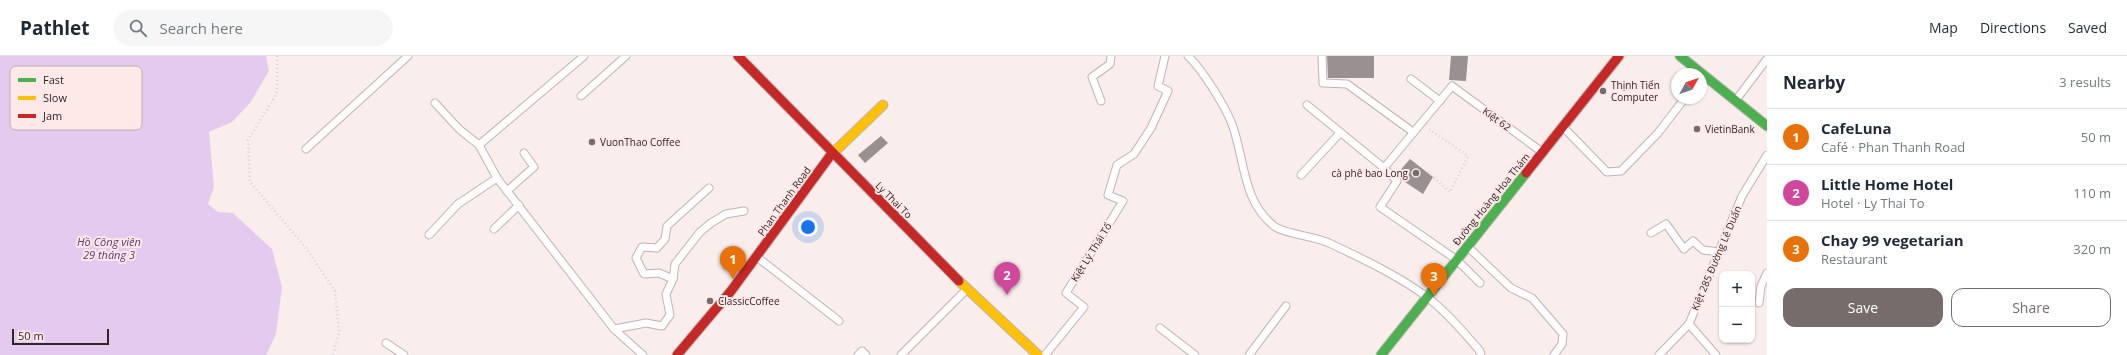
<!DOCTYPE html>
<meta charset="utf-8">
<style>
body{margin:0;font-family:"Open Sans",sans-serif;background:#f6f6f7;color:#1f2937}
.controls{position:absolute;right:12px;bottom:12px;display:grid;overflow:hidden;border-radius:8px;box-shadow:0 1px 3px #0004}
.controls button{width:36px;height:36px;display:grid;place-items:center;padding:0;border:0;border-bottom:1px solid #e0e1e3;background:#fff;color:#1f2937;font:20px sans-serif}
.compass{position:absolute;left:1671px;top:12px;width:36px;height:36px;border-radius:50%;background:#fff;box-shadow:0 1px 3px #0004;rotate:50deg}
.scale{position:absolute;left:12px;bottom:10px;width:97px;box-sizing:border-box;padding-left:4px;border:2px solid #302626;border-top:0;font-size:11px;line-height:14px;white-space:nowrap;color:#302626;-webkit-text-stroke:3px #ffe9e8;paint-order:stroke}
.you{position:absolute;left:808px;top:171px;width:14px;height:14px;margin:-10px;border:3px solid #fff;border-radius:50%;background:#1a73e8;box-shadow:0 0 0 6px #1a73e833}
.badge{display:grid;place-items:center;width:26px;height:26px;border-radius:50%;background:#776c6c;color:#fff;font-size:13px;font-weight:700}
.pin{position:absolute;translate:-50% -33px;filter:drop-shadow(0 1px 2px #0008)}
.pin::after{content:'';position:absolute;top:21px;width:14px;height:12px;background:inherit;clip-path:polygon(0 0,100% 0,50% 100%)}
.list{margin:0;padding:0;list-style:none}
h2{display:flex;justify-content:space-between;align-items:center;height:52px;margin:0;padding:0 16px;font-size:17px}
h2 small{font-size:13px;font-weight:400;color:#747a83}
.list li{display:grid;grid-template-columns:26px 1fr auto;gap:12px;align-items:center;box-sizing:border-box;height:56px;padding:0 16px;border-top:1px solid #e0e1e3}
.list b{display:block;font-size:15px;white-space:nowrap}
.list p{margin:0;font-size:13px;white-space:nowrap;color:#747a83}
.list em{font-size:13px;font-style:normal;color:#747a83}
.actions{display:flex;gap:8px;padding:12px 16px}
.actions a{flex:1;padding:9px 0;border:1px solid #776c6c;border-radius:12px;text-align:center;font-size:14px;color:#776c6c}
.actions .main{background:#776c6c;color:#fff}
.icon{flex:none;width:22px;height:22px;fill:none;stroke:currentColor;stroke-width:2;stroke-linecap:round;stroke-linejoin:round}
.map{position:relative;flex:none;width:1767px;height:299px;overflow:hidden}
header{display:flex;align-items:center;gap:24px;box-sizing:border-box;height:56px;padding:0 20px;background:#fff;border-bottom:1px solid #e0e1e3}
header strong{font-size:19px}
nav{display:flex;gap:22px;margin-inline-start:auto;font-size:14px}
.search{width:280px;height:36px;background:#f6f6f7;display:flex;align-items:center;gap:10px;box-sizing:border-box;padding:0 14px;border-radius:22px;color:#747a83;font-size:15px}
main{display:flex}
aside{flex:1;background:#fff}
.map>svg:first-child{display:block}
.water{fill:#e4caef}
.building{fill:#9a9092}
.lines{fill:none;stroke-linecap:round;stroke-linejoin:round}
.lane-casing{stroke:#bfb4b4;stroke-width:9}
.fast-casing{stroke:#bfb4b4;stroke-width:11}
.slow-casing{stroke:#bfb4b4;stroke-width:11}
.jam-casing{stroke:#bfb4b4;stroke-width:11}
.path{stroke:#d6d3d2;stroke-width:2.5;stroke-dasharray:1 3;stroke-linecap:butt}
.lane{stroke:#fefcfc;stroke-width:7}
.fast{stroke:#4caf50;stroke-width:9}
.slow{stroke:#ffc107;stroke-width:9}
.jam{stroke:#c62828;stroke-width:9}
.poi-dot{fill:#776c6c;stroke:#ffe9e8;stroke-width:1.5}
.labels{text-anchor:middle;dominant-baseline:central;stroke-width:4;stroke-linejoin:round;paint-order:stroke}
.poi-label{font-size:10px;fill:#302626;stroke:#ffe9e8;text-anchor:start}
.street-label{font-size:10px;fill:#302626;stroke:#ffe9e8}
.water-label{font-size:11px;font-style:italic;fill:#5b3473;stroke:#ffe9e8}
.key{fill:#ffe9e8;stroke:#c1aeae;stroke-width:1}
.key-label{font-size:11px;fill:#302626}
</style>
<header>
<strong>Pathlet</strong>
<div class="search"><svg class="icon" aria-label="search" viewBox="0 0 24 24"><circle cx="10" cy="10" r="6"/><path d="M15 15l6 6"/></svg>Search here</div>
<nav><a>Map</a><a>Directions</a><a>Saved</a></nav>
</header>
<main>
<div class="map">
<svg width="1767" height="299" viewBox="0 0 1767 299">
<rect width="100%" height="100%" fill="#faeeed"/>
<path class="water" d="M 0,0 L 266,0 L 269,15 L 250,47 L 232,66 L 209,76 L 214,131 L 208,148 L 218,156 L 233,157 L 272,193 L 282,231 L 276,278 L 266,299 L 0,299 Z"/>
<g class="building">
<path d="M 1327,0 L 1374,0 L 1374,22 L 1328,22 Z"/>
<path d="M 1451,0 L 1468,0 L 1466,25 L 1449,24 Z"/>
<path d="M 881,80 L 888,87 L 865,107 L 858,99 Z"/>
<path d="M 1410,103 L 1433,121 L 1423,138 L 1402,124 L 1397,118 Z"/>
</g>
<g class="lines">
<defs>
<g id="lane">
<path d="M 1188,0 C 1202,13 1225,50 1232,68 C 1245,103 1242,145 1274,170 C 1284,178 1315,180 1329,187 C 1361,202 1399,220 1427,241 C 1447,256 1464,277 1480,295 L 1481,299"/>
<path d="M 1322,0 L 1323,27 L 1347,28 L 1413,76"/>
<path d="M 1411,23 L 1440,45"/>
<path d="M 581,40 L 626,0"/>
<path d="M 1736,44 L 1767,3"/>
<path d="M 1101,45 L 1092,21 L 1110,8 L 1111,0"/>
<path d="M 435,47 L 459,73 L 479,89 L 497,122 L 614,273 L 643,299"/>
<path d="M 1307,49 L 1384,112"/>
<path d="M 1563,71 L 1607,116 L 1621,115 L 1658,77 L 1685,42"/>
<path d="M 479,89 L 584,0"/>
<path d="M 306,93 L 408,0"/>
<path d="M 1301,119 L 1340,77"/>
<path d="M 507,135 L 534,111 L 524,97"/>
<path d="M 494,173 L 519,149"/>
<path d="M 1651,177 L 1666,168 L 1684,193 L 1693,185 L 1703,194 L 1719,196"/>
<path d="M 429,179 L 458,148 L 497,122"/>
<path d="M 1468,191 L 1511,232 L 1532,242 L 1563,278 L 1562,288 L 1554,299"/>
<path d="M 757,201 L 839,265"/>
<path d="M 673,223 L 659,217 L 644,218 L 636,202 L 642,191 L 657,192 L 665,183 L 667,170 L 709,132"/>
<path d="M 1480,227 L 1457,204 L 1380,151 L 1397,125 L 1384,112 L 1452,30 L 1542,96"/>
<path d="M 1759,247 L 1761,230 L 1767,217"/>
<path d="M 1689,268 L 1716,299"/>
<path d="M 1160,272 L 1195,299"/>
<path d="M 614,273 L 646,267 L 662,270 L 670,259 L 666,238 L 673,223 L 675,208 L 700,176 L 711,167 L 726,158 L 744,155"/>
<path d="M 386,287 L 404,299"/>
<path d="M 858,299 L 862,295 L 866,299"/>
<path d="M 901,299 L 967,233"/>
<path d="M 1045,299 L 1084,251 L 1066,237 L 1123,145 L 1108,139 L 1117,109 L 1134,98 L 1151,72 L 1168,35 L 1158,30 L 1165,0"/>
<path d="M 1249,299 L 1286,250"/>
<path d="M 1659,299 L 1689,268 L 1742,140 L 1767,99"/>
</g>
<g id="fast">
<path d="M 1680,0 L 1767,70"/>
<path d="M 1381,299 L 1526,117"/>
</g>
<g id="slow">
<path d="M 830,100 L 883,49"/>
<path d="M 959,225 L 1038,299"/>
</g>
<g id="jam">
<path d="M 738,0 L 959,225"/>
<path d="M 1526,117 L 1619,0"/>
<path d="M 677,299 L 731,235 L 830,100"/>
</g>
</defs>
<use href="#lane" class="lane-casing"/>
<use href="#fast" class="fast-casing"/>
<use href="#slow" class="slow-casing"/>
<use href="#jam" class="jam-casing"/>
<g class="path">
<path d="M 277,0 L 277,37 L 248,84 L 250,126 L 306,192 L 335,235 L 339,275 L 333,299"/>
<path d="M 1428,116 L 1450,136 L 1468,100 L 1429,73"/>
</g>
<use href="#lane" class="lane"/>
<use href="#fast" class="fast"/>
<use href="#slow" class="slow"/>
<use href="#jam" class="jam"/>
</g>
<g class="poi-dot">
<circle cx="1603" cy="35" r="4"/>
<circle cx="1697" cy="73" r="4"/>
<circle cx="592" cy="86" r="4"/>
<circle cx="1416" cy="117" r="4"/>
<circle cx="710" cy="245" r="4"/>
</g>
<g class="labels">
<g class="poi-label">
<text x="1611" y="29">Thịnh Tiến<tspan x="1611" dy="12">Computer</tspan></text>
<text x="1705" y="73">VietinBank</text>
<text x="600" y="86">VuonThao Coffee</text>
<text x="1408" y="117" text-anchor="end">cà phê bao Long</text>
<text x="718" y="245">ClassicCoffee</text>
</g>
<g class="street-label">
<text transform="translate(1497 63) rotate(36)">Kiệt 62</text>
<text transform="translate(1491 143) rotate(-51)">Đường Hoàng Hoa Thám</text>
<text transform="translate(894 144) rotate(45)">Ly Thai To</text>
<text transform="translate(784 145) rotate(-54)">Phan Thanh Road</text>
<text transform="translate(1091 196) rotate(-58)">Kiệt Lý Thái Tổ</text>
<text transform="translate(1716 202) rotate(-67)">Kiệt 285 Đường Lê Duẩn</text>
</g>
<g class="water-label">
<text x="109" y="185">Hồ Công viên<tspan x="109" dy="13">29 tháng 3</tspan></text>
</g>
</g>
<rect x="10" y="10" width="132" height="64" rx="6" class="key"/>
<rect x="18" y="22" width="18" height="4" fill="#4caf50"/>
<rect x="18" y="40" width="18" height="4" fill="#ffc107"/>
<rect x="18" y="58" width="18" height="4" fill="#c62828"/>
<g class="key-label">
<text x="43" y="28">Fast</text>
<text x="43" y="46">Slow</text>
<text x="43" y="64">Jam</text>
</g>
</svg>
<div class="controls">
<button>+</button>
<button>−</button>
</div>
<svg class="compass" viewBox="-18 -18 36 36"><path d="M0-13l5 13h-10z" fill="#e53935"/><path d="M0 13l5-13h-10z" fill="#747a83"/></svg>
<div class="scale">50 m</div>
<div class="you"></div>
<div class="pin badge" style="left:733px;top:223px;background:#e8710a">1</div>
<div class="pin badge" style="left:1007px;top:239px;background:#d1479c">2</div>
<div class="pin badge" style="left:1434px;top:240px;background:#e8710a">3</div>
</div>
<aside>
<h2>Nearby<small>3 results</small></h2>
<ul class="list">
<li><span class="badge" style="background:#e8710a">1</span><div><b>CafeLuna</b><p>Café · Phan Thanh Road</p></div><em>50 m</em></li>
<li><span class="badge" style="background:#d1479c">2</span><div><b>Little Home Hotel</b><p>Hotel · Ly Thai To</p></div><em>110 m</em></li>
<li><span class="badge" style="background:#e8710a">3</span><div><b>Chay 99 vegetarian</b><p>Restaurant</p></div><em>320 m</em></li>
</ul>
<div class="actions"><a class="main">Save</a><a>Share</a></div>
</aside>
</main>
